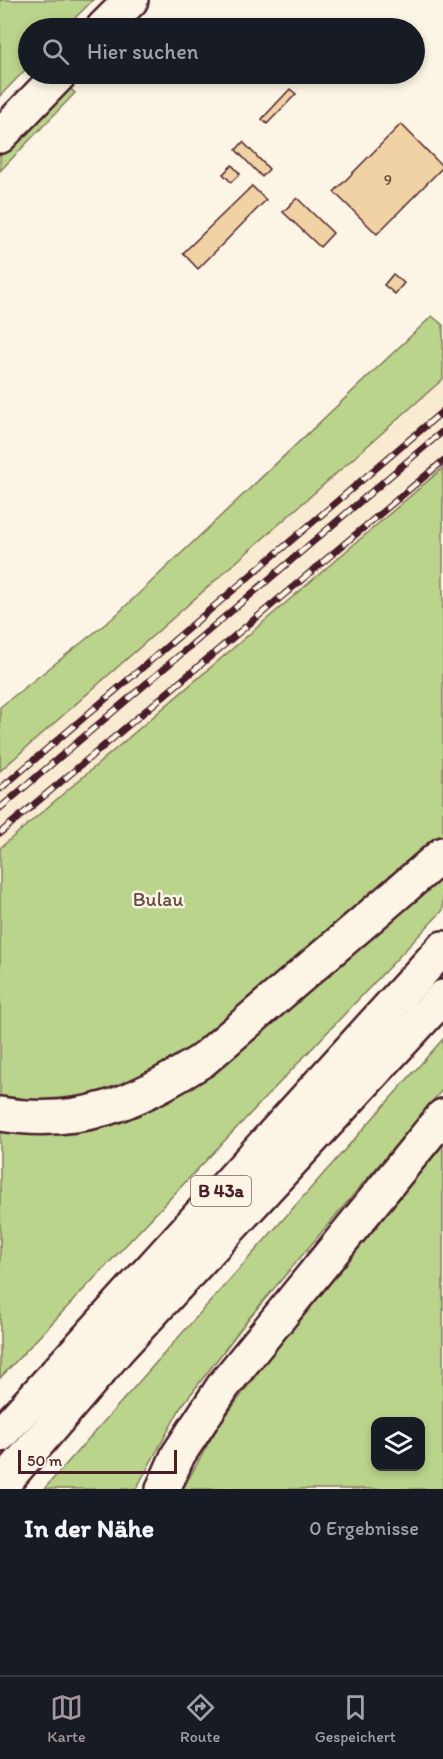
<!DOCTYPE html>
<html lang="de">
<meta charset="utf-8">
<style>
body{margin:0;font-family:Itim,sans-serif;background:#20242c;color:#f1f3f6}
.controls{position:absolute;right:18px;bottom:18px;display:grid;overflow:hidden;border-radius:12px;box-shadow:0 3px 9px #0003}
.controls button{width:54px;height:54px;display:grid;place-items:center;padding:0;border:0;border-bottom:2px solid #363941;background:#171b24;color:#f1f3f6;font:30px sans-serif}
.scale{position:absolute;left:18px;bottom:15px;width:159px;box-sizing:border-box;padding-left:6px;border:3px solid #4a1f2b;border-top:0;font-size:16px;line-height:21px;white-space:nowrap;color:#4a1f2b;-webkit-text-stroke:4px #fcf5e5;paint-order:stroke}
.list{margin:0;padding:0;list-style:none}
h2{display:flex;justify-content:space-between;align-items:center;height:78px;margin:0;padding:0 24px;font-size:26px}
h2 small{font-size:20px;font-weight:400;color:#9ea1a6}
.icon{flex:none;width:33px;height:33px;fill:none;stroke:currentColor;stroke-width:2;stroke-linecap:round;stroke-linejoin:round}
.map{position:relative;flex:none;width:443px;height:1489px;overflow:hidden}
.search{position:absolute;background:#171b24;box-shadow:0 3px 9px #0003;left:18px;right:18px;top:18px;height:66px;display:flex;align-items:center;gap:15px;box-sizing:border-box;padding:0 21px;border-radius:33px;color:#9ea1a6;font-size:22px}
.sheet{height:186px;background:#171b24}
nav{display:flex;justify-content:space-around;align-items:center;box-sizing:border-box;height:84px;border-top:2px solid #363941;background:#171b24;font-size:16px;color:#9ea1a6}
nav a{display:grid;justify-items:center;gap:3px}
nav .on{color:#a6949b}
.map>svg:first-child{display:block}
.built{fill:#f9ead2}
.green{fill:#bad48b;stroke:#827a5b;stroke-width:1.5;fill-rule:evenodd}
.building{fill:#f1d2a4;stroke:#4a1f2b;stroke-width:1.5}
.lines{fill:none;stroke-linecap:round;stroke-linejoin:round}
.secondary-casing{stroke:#4a1f2b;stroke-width:38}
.trunk-casing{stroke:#4a1f2b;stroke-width:38}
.motorway-casing{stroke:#4a1f2b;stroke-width:38}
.secondary{stroke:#fcf5e5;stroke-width:33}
.trunk{stroke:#fcf5e5;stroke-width:33}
.motorway{stroke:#fcf5e5;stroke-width:33}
.rail-casing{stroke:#4a1f2b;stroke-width:7}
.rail{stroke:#fcf5e5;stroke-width:4.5;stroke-dasharray:14;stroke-linecap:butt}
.labels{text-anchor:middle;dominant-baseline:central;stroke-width:5;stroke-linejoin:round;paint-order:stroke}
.number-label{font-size:16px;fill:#744c49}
.shield{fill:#fcf5e5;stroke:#7f5f63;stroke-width:1.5}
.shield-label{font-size:18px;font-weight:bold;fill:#4a1f2b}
.park-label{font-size:20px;fill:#664c43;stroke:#fcf5e5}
</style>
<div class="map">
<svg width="443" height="1489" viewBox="0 0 443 1489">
<rect width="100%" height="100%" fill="#fcf5e5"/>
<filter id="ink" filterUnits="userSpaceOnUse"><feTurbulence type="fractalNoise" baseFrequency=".0167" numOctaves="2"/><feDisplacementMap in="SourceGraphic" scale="12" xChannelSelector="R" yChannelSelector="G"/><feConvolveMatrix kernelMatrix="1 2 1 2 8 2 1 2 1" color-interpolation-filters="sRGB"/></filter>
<g filter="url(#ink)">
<path class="built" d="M 443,379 L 443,468 L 0,848 L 0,771 Z"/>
<g class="green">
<path d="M 0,0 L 93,0 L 65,28 L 28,28 L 28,67 L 0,96 Z"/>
<path d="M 68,86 L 75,93 L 0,171 L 0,156 Z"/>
<path d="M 432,316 L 443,325 L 443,379 L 0,771 L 0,707 L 114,617 Z"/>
<path d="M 443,468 L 443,838 L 170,1067 L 80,1102 L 39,1103 L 0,1097 L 0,848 Z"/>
<path d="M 443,877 L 443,910 L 0,1378 L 0,1130 L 96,1127 L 130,1118 L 167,1100 L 256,1033 Z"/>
<path d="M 443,1039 L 443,1089 L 249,1318 L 181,1407 L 136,1489 L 44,1489 Z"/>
<path d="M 443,1145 L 443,1489 L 183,1489 L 218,1426 L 266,1362 ZM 376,1422 L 420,1422 L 420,1466 L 376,1466 Z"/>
</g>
<g class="building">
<path d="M 160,20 L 165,25 L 157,28 L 154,26 Z"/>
<path d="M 290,89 L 296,94 L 267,124 L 262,119 Z"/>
<path d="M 401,124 L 443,167 L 377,234 L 334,192 Z"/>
<path d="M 243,142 L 269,169 L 262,177 L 236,150 Z"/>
<path d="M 232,165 L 240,174 L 231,182 L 223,174 Z"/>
<path d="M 252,186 L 266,200 L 198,269 L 183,253 Z"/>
<path d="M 297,198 L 333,233 L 320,247 L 283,212 Z"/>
<path d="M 393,274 L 404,283 L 395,294 L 384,285 Z"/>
</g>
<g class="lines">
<defs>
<g id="secondary">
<path d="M 103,28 L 131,0"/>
<path d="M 0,136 L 60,74"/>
</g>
<g id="trunk">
<path d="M 0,1435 L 443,948"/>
<path d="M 0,1487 L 120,1347 L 443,997"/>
</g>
<g id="motorway">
<path d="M 0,1114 C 82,1127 135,1103 203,1060 L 443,854"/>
<path d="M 163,1489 L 178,1455 L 224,1385 L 443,1116"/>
</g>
</defs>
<use href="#secondary" class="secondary-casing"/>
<use href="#trunk" class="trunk-casing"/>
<use href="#motorway" class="motorway-casing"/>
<use href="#secondary" class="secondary"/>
<use href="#trunk" class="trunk"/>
<use href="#motorway" class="motorway"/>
<defs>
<g id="rail">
<path d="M 0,789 L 443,411"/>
<path d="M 0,808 L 443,431"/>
<path d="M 0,833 L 443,461"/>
</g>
</defs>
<use href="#rail" class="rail-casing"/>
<use href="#rail" class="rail"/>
</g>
</g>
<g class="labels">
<g class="number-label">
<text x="388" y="179">9</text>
</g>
<rect class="shield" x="191" y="1176" width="60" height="30" rx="4.5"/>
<g class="shield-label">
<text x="221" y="1191">B 43a</text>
</g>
<g class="park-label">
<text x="158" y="899">Bulau</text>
</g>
</g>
</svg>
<div class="controls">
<button><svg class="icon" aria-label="layers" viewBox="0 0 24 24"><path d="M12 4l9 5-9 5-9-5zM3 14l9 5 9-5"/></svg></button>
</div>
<div class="scale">50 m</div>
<div class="search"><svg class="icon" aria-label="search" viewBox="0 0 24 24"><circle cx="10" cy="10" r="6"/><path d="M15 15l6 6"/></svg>Hier suchen</div>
</div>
<section class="sheet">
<h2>In der Nähe<small>0 Ergebnisse</small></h2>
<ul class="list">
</ul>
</section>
<nav>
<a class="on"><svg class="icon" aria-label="map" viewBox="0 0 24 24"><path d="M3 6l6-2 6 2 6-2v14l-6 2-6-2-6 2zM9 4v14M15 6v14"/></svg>Karte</a>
<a><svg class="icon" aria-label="directions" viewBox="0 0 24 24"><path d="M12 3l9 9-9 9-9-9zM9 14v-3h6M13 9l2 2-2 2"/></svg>Route</a>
<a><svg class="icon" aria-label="saved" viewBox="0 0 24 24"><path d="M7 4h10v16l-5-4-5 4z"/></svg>Gespeichert</a>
</nav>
